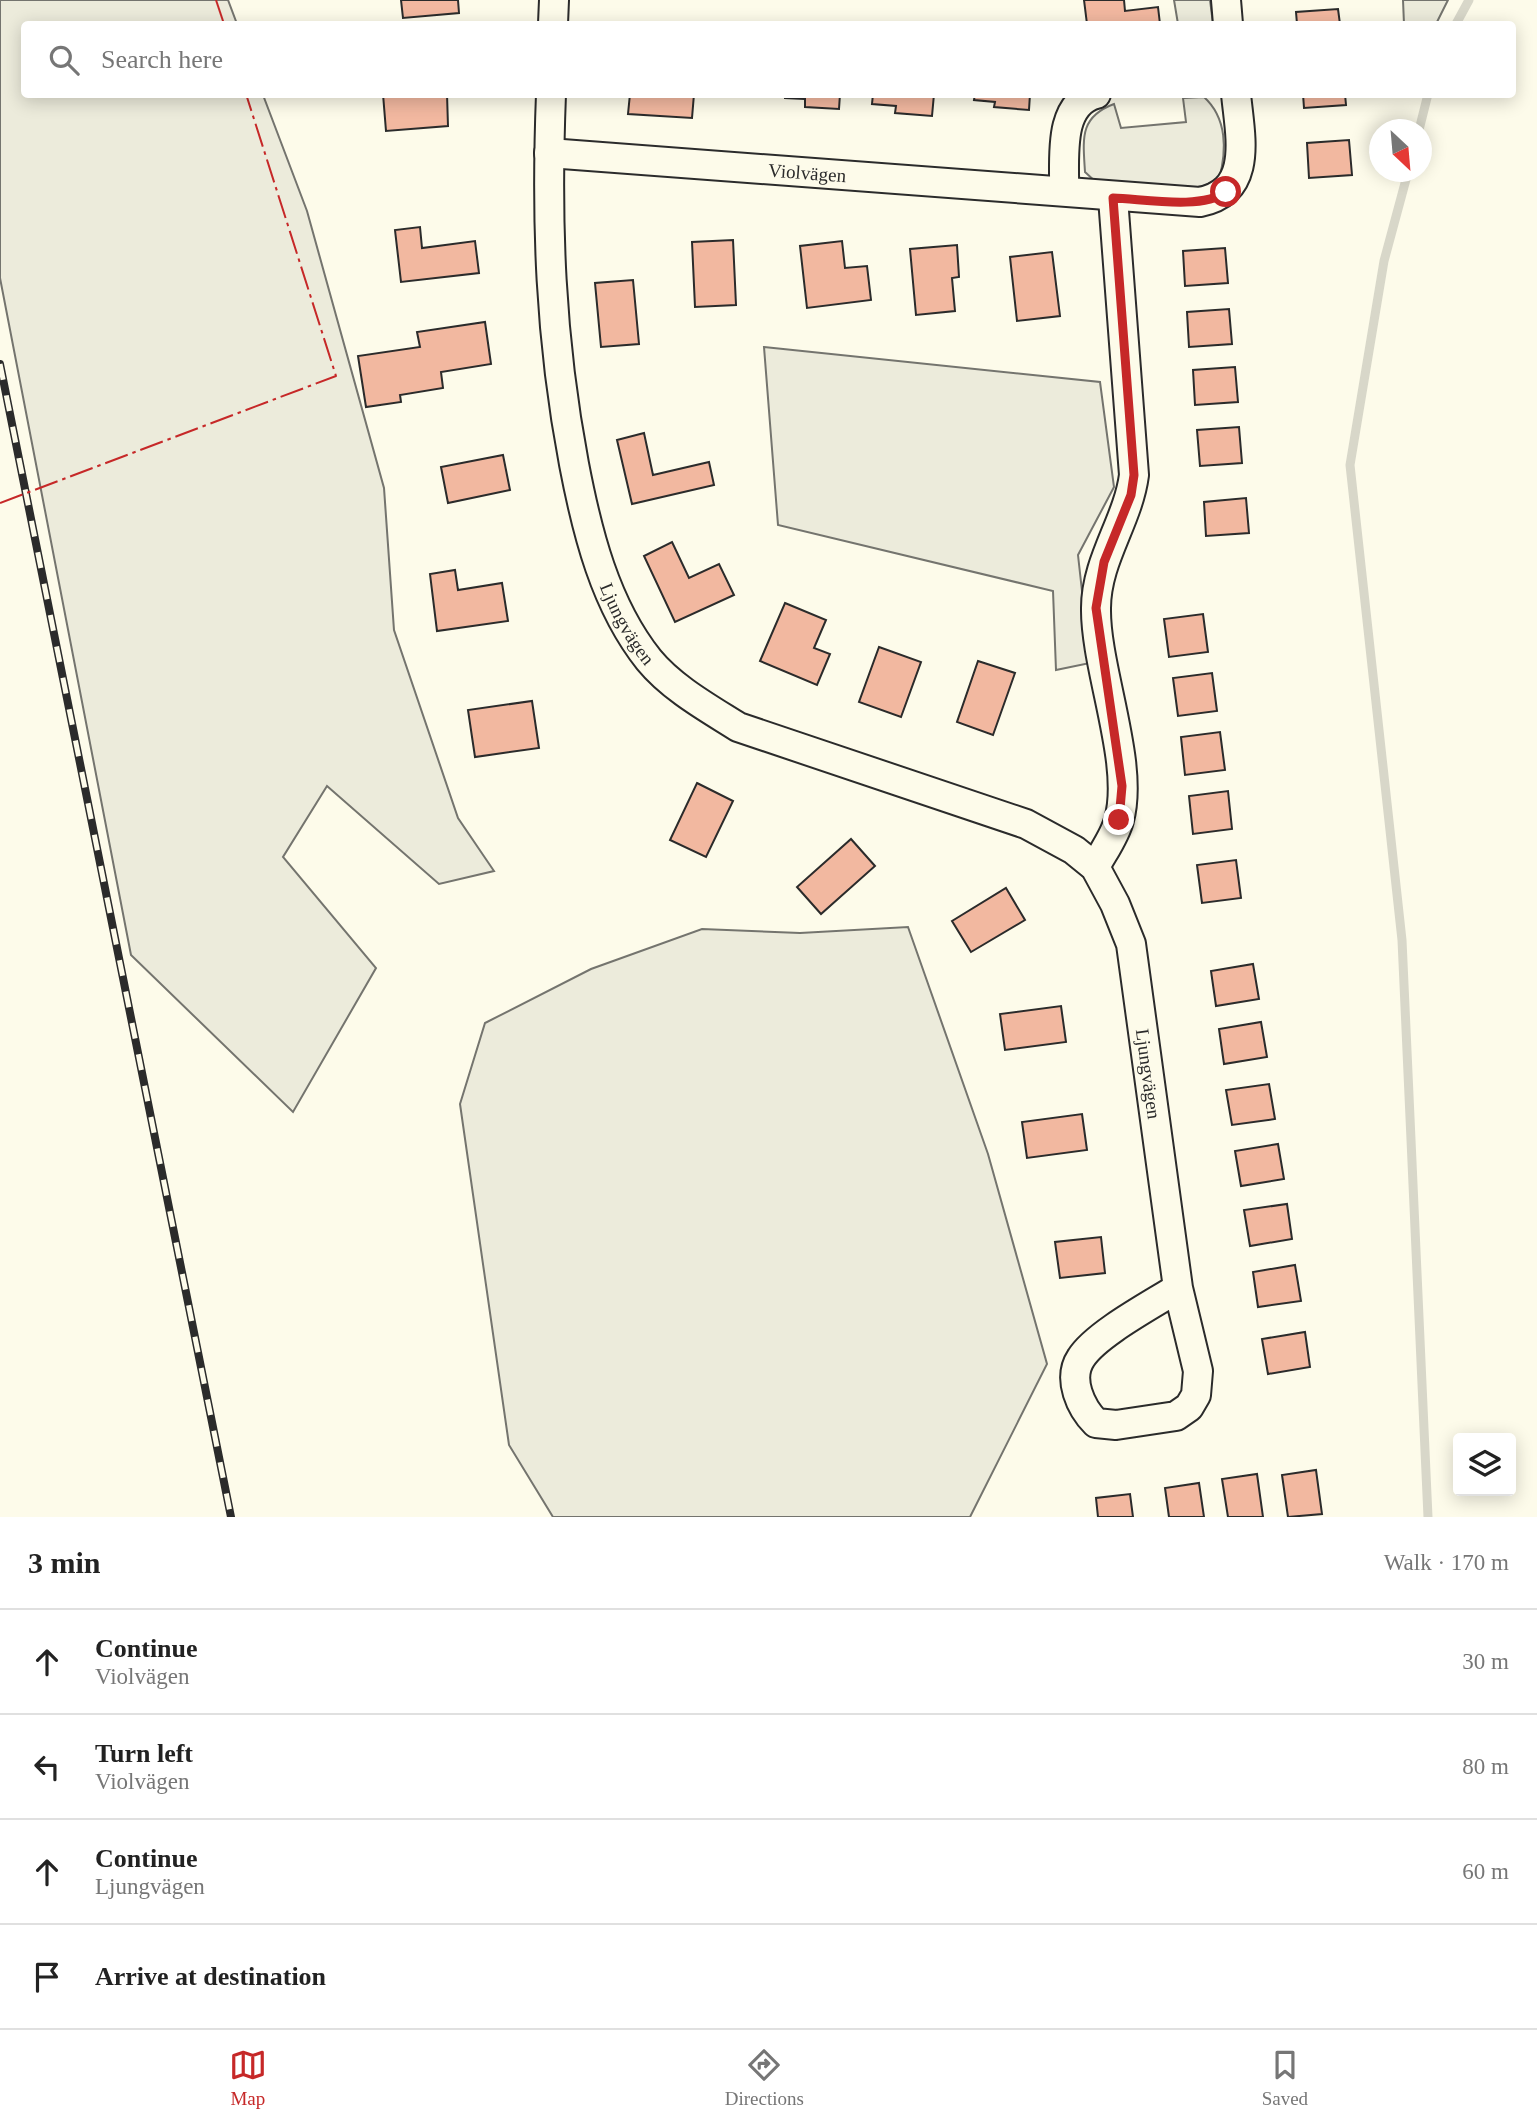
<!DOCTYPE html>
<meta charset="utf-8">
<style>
body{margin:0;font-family:Georgia,serif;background:#f2f2f2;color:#222}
.controls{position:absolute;right:21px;bottom:21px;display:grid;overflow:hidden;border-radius:7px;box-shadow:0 4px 18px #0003}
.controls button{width:63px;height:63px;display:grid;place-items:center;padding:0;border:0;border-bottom:2px solid #e0e0e0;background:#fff;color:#222;font:35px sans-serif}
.compass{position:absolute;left:1369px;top:119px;width:63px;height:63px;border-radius:50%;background:#fff;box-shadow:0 4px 18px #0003;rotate:154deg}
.stop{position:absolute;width:21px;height:21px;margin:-16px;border:5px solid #c62828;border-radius:50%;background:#fff}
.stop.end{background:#c62828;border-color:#fff;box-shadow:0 2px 7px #0008}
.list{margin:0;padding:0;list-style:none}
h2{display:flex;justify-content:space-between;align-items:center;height:91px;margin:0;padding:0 28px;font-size:30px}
h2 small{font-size:23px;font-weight:400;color:#767676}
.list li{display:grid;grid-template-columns:46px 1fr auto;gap:21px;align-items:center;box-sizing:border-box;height:105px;padding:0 28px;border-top:2px solid #e0e0e0}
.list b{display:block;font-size:26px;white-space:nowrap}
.list p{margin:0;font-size:23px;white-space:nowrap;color:#767676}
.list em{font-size:23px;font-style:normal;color:#767676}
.icon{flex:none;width:38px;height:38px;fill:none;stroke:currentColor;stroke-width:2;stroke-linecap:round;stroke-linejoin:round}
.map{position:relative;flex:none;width:1537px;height:1517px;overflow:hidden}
.search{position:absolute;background:#fff;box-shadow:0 4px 18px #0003;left:21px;right:21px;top:21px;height:77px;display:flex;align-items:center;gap:18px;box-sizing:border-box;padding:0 24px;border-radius:7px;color:#767676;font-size:26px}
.sheet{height:511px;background:#fff}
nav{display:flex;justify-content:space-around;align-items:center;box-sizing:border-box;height:98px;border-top:2px solid #e0e0e0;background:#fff;font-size:19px;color:#767676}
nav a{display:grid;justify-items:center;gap:4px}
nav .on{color:#c62828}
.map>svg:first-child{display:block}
.green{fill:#ecebdb;stroke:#74746e;stroke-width:2}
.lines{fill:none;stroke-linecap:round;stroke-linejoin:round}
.stream{stroke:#d8d7c9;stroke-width:9}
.building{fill:#f2b8a0;stroke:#2b2b2b;stroke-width:2}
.street-casing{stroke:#2b2b2b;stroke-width:32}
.street{stroke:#fdfbea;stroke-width:28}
.rail-casing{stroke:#2b2b2b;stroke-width:8}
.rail{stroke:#fdfbea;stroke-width:5;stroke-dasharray:16;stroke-linecap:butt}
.power{stroke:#c62828;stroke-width:2;stroke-dasharray:24 5 3.5 5;stroke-linecap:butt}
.route{stroke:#c62828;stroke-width:9}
.labels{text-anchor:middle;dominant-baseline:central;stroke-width:5;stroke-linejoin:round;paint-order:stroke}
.street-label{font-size:19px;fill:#2b2b2b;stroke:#fdfbea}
</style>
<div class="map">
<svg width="1537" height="1517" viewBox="0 0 1537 1517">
<rect width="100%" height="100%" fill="#fdfbea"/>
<g class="green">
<path d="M 0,0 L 228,0 L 237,24 L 24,24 L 24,94 L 263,95 L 307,211 L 384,488 L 394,630 L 458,818 L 494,871 L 439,884 L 327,786 L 283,857 L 376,968 L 293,1112 L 131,955 L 0,278 Z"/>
<path d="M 1174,0 L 1210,0 L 1213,24 L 1178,24 Z"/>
<path d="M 1403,0 L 1448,0 L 1436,24 L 1404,24 Z"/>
<path d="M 1204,97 C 1227,118 1227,150 1219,179 L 1195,190 L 1097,183 L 1085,172 C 1083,139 1079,117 1114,104 L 1121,128 L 1186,122 L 1183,98 Z"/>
<path d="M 764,347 L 1100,382 L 1114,487 L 1078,555 L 1090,663 L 1056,670 L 1053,591 L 778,525 Z"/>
<path d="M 908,927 L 988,1154 L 1047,1364 L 970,1517 L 553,1517 L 509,1445 L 460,1104 L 485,1023 L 591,969 L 702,929 L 800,933 Z"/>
</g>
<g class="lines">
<g class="stream">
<path d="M 1456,24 L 1469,0"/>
<path d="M 1419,130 L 1428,94"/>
<path d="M 1408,172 L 1384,261 L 1350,465 L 1402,940 L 1428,1517"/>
</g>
</g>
<g class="building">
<path d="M 401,0 L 458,0 L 459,13 L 403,18 Z"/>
<path d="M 1084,0 L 1124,0 L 1125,11 L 1158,7 L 1160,24 L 1087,24 Z"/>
<path d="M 1338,9 L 1340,24 L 1297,24 L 1296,12 Z"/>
<path d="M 383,94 L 447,94 L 448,126 L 386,131 Z"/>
<path d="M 630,94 L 694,94 L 692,118 L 628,114 Z"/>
<path d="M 785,94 L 840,94 L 839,109 L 805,107 L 805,99 L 785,98 Z"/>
<path d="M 873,94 L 934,94 L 932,116 L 895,113 L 896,106 L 872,104 Z"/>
<path d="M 975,94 L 1030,94 L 1029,110 L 994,107 L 995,102 L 974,100 Z"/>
<path d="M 1303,94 L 1345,94 L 1346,105 L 1304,108 Z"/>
<path d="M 1349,140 L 1352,175 L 1309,178 L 1307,143 Z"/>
<path d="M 420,227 L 422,248 L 475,241 L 479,273 L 401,282 L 395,230 Z"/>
<path d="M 733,240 L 736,305 L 695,307 L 692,242 Z"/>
<path d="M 842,241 L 845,268 L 867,266 L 871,300 L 807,308 L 800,246 Z"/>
<path d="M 957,245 L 959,277 L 952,278 L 955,311 L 916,315 L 910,249 Z"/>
<path d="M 1225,248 L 1228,283 L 1185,286 L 1183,251 Z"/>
<path d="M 1052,252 L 1060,316 L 1017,321 L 1010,257 Z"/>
<path d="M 633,280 L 639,344 L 601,347 L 595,283 Z"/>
<path d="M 1229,309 L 1232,344 L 1189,347 L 1187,312 Z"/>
<path d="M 485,322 L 491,364 L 441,372 L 443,388 L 400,395 L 401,402 L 366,407 L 358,356 L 420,347 L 417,332 Z"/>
<path d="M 1235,367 L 1238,402 L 1195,405 L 1193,370 Z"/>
<path d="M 1239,427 L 1242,463 L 1200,466 L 1197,430 Z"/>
<path d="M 644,433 L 653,475 L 709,462 L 714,485 L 632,504 L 617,440 Z"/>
<path d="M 503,455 L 510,490 L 448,503 L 441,467 Z"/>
<path d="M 1246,498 L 1249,533 L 1206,536 L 1204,502 Z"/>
<path d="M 672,542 L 689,578 L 719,564 L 734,595 L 675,622 L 644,556 Z"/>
<path d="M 455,570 L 458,590 L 502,583 L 508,621 L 437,631 L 430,574 Z"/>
<path d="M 785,603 L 826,620 L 814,648 L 830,654 L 817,685 L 760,661 Z"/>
<path d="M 1203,614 L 1208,652 L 1169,657 L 1164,619 Z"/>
<path d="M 879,647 L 921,662 L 901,717 L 859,702 Z"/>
<path d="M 978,661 L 1015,673 L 993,735 L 957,722 Z"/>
<path d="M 1212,673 L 1217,711 L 1178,716 L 1173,678 Z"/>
<path d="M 532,701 L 539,748 L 475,757 L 468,710 Z"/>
<path d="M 1220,732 L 1225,770 L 1185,775 L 1181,737 Z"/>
<path d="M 697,783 L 733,801 L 706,857 L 670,840 Z"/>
<path d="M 1228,791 L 1232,829 L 1193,834 L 1189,796 Z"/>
<path d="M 851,839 L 875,866 L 821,914 L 797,887 Z"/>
<path d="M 1236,860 L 1241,898 L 1202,903 L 1197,865 Z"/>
<path d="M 1006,888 L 1025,920 L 971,952 L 952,921 Z"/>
<path d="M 1253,964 L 1259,999 L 1216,1006 L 1211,971 Z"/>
<path d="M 1061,1006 L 1066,1042 L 1005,1050 L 1000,1014 Z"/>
<path d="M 1261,1022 L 1267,1057 L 1224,1064 L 1219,1029 Z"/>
<path d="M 1269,1084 L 1275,1119 L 1232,1125 L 1226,1090 Z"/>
<path d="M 1082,1114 L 1087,1150 L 1027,1158 L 1022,1122 Z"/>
<path d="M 1278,1144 L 1284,1179 L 1241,1186 L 1235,1151 Z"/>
<path d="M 1287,1204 L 1292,1239 L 1250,1246 L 1244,1210 Z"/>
<path d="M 1101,1237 L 1105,1273 L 1060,1278 L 1055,1242 Z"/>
<path d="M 1295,1265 L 1301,1301 L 1258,1307 L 1253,1272 Z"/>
<path d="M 1305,1332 L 1310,1367 L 1268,1374 L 1262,1339 Z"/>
<path d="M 1316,1470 L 1322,1514 L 1288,1517 L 1282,1475 Z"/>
<path d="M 1257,1474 L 1263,1517 L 1228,1517 L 1222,1479 Z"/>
<path d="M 1199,1483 L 1204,1517 L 1169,1517 L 1165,1488 Z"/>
<path d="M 1130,1494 L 1133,1517 L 1098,1517 L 1096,1498 Z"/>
</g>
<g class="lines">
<defs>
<g id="street">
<path d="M 1226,0 L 1228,24"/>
<path d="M 553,24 L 554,0"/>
<path id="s1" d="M 551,94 C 546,222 550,338 574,464 C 587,532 605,605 649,660 C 672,688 708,708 738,727 L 1026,824 L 1074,850 L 1095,867 L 1115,904 L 1131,944 L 1178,1288 L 1198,1371 L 1196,1395 L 1189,1407 L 1176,1416 L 1116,1425 L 1096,1423 C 1081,1408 1067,1379 1081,1358 C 1096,1334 1153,1304 1178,1288"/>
<path id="s2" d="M 549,153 L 1200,202 C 1254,191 1240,136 1236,94"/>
<path d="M 1064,191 C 1065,160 1057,104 1096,94"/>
<path d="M 1095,867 C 1103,852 1115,836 1119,820 C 1135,763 1095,668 1096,608 C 1096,560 1128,521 1134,475 L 1113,198"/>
</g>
</defs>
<use href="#street" class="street-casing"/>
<use href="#street" class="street"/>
<defs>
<path id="rail" d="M 0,364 L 231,1517"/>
</defs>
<use href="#rail" class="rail-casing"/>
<use href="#rail" class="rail"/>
<g class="power">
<path d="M 216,0 L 224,24"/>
<path d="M 0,503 L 336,376 L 246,94"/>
</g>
</g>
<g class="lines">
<path class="route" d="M 1119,820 L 1122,786 L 1096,608 L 1104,562 L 1131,495 L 1134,475 L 1113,198 C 1144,199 1201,210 1226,192"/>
</g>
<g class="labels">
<g class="street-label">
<text stroke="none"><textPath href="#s2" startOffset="259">Violvägen</textPath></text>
<text stroke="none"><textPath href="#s1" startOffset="541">Ljungvägen</textPath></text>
<text stroke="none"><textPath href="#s1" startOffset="1297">Ljungvägen</textPath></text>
</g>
</g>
</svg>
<div class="controls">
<button><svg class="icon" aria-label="layers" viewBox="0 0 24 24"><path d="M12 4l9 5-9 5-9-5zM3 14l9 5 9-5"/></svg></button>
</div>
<svg class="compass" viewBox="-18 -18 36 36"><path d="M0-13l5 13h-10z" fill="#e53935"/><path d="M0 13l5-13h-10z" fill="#767676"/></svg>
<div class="stop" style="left:1226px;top:192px"></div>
<div class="stop end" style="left:1119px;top:820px"></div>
<div class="search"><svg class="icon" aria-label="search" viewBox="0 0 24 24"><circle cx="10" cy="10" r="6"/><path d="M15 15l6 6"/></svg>Search here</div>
</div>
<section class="sheet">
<h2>3 min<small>Walk · 170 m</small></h2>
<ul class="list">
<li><svg class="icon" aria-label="ahead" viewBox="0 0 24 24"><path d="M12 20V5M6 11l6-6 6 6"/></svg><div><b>Continue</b><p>Violvägen</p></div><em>30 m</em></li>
<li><svg class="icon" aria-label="left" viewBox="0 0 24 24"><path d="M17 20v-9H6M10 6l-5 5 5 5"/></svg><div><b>Turn left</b><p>Violvägen</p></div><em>80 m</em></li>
<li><svg class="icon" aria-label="ahead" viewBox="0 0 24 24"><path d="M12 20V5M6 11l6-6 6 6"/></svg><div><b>Continue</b><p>Ljungvägen</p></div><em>60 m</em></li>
<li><svg class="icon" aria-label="arrive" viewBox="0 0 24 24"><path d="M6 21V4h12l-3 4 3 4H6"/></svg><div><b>Arrive at destination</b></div></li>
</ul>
</section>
<nav>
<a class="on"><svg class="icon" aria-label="map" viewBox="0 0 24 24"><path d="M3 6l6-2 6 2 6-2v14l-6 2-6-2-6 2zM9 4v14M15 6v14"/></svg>Map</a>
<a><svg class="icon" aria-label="directions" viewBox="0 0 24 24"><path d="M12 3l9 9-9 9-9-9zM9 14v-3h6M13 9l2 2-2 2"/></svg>Directions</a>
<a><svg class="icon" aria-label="saved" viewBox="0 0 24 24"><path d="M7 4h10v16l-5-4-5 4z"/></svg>Saved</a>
</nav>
